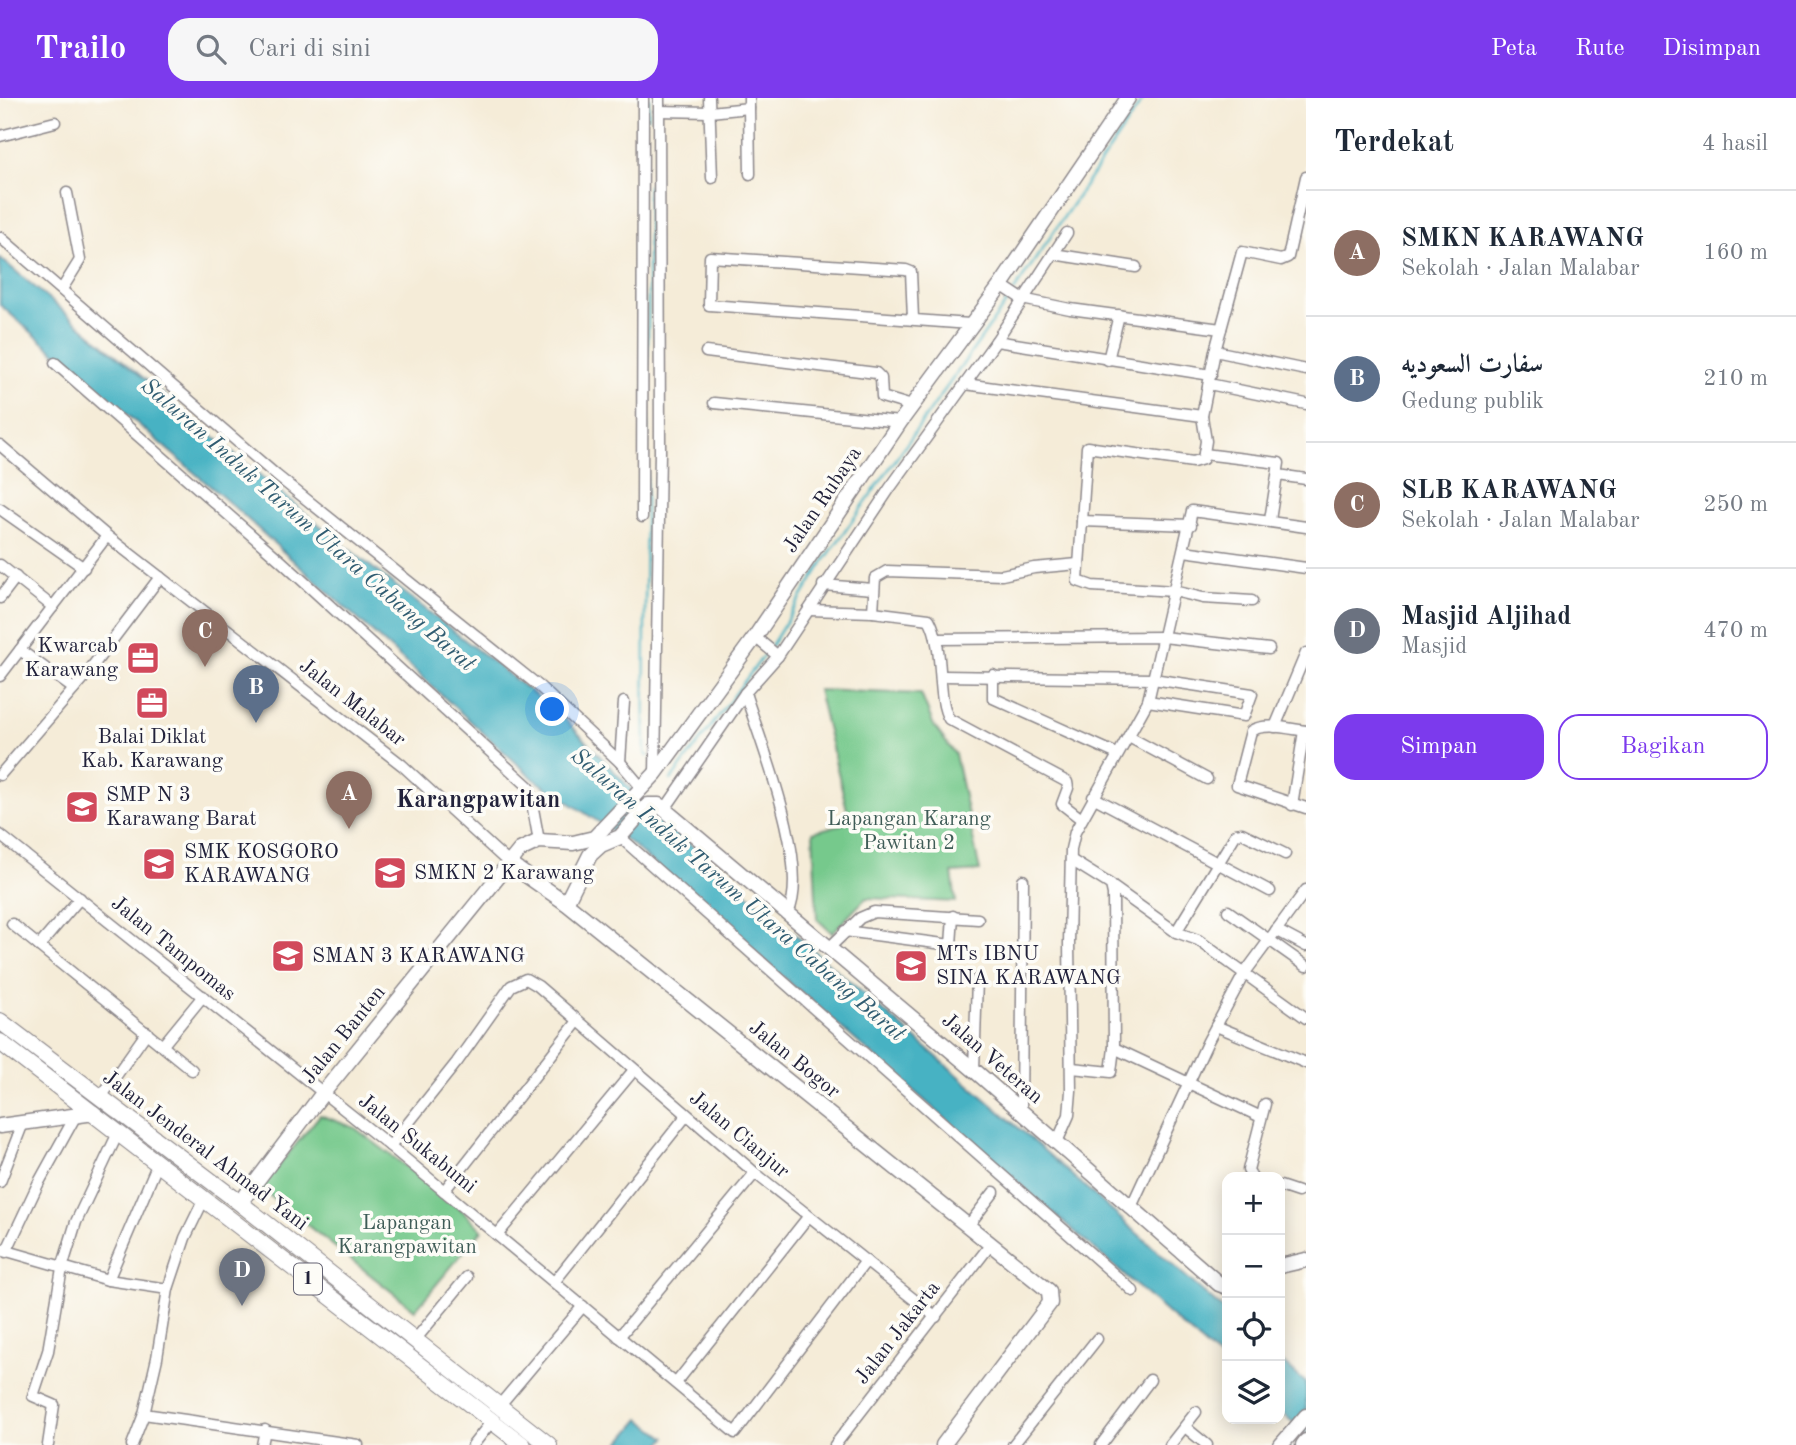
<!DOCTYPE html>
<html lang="id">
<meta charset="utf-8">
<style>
body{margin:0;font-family:"Old Standard TT",Amiri,serif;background:#f6f6f7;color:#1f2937}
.controls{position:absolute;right:21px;bottom:21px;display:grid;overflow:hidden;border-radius:14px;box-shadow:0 4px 18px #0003}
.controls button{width:63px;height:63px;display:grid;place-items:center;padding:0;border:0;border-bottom:2px solid #e0e1e3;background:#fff;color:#1f2937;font:35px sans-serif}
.you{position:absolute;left:553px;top:612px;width:24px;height:24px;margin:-18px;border:5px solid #fff;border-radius:50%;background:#1a73e8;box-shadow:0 0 0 10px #1a73e833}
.badge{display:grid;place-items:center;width:46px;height:46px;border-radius:50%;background:#7c3aed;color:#fff;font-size:23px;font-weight:700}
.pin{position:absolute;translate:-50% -58px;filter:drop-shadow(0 2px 4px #0008)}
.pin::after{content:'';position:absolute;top:37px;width:24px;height:21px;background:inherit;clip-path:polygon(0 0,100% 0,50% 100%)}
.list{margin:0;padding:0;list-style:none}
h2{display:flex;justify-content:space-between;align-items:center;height:91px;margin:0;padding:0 28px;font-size:30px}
h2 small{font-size:23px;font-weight:400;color:#747a83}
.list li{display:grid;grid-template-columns:46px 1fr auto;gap:21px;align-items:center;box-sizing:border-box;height:126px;padding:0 28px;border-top:2px solid #e0e1e3}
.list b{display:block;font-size:26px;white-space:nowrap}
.list p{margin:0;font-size:23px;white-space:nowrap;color:#747a83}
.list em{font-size:23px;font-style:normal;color:#747a83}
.actions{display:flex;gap:14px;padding:21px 28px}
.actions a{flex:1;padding:16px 0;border:2px solid #7c3aed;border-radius:21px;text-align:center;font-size:24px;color:#7c3aed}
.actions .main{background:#7c3aed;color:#fff}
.icon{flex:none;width:38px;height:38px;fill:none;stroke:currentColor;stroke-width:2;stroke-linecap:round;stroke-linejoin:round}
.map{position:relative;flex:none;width:1306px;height:1347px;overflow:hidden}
header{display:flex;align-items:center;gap:42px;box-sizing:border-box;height:98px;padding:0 35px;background:#7c3aed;color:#fff}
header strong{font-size:33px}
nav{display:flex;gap:38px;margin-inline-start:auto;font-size:24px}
.search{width:490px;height:63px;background:#f6f6f7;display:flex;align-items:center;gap:18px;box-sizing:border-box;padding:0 24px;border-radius:21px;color:#747a83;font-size:26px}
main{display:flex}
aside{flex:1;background:#fff}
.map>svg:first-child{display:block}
.green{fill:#76c98c;stroke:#4c7664;stroke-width:2}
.water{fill:#46b2c3;stroke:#346a7f;stroke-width:2}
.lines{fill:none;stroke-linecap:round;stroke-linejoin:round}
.stream{stroke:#46b2c3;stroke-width:2.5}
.street-casing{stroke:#8c878a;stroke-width:13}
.secondary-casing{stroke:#8c878a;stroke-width:17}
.primary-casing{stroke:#8c878a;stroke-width:18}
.street{stroke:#fff;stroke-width:10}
.secondary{stroke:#fff;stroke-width:14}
.primary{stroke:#fff;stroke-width:16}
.labels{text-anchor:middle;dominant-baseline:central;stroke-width:7;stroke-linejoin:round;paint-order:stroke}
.shield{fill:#fdfcf7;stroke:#646373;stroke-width:2}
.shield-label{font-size:19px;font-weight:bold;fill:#22223b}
.street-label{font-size:21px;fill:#22223b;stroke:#fdfcf7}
.poi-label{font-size:21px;fill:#22223b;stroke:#fdfcf7;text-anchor:start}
.park-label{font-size:21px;fill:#3f5c57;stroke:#fdfcf7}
.water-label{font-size:23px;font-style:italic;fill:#305c71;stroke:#fdfcf7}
.quarter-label{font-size:24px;font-weight:bold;fill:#22223b;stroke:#fdfcf7}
</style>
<header>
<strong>Trailo</strong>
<div class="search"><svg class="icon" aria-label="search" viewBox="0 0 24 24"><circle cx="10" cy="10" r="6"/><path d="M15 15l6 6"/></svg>Cari di sini</div>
<nav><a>Peta</a><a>Rute</a><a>Disimpan</a></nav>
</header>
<main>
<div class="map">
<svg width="1306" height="1347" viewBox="0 0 1306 1347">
<rect width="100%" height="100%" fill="#fdfcf7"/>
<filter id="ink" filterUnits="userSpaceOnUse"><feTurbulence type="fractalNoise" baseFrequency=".0143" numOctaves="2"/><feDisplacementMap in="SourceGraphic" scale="14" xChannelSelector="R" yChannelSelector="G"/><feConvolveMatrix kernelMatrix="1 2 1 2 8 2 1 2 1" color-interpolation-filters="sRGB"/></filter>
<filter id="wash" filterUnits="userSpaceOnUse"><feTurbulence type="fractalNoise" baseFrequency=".00686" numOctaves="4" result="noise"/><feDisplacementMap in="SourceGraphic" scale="28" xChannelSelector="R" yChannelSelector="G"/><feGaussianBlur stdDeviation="1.57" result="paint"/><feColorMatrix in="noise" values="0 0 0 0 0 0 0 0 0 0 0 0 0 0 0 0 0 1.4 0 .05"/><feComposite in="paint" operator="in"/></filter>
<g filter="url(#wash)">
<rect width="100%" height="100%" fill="#f5ecd8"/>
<g class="green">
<path d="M 818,592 L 921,596 L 934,628 L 955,656 L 980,773 L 952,775 L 956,804 L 866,800 L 832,835 L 817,821 L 813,734 L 850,724 Z"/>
<path d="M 320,1017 L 355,1030 L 458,1108 L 482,1132 L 415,1212 L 260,1090 Z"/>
</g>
<g class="water">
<path d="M 0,160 L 341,445 L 562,618 L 652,713 L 1003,1016 L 1227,1215 L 1227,1267 L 630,745 L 534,681 L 233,408 L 0,207 Z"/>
<path d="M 1280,1262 L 1306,1285 L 1306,1336 L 1280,1313 Z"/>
<path d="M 640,1321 L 666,1340 L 660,1347 L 618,1347 Z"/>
</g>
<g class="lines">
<g class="stream">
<path d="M 648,19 L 649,0"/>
<path d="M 1014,193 L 1144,0"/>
<path d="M 771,548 L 824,463 L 1011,198"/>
<path d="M 648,658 L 645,655 C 643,466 650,277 648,88"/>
<path d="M 671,682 L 767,553"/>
</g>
</g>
</g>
<g filter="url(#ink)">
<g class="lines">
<defs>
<g id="street">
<path d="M 709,0 L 712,80"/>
<path d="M 749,10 L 750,76"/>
<path d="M 659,13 L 710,14 L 749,10 L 749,0"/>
<path d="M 0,38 L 55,24"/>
<path d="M 0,139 L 276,377 L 540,589 L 620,664 L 641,689"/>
<path d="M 1053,156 L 1136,169"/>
<path d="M 1001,187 L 1022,201 L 1070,211 L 1221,231"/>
<path d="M 62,191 L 80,162 L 67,95"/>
<path d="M 913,220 L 911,174 L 906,172 L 710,159 L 709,207 L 970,226"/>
<path d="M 996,243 L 1211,277"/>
<path d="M 1215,253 L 1306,272"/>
<path d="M 706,254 L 876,275 L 881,280 L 882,299 L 912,308"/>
<path d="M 1108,262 L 1119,217"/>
<path d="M 55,265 L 281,463 L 529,689 L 539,743"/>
<path d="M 965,286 L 1202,318"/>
<path d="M 1209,286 L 1306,306"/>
<path d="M 714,305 L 900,324"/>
<path d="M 0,347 L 107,438 L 402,667 L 510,766"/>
<path d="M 1204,356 L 1279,365 L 1270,422"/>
<path d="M 1278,377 L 1306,381"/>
<path d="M 0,411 L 84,470"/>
<path d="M 642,419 L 643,0"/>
<path d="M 1082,423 L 1191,427"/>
<path d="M 1184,453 L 1306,470"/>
<path d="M 0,467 L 53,509"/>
<path d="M 823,487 L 873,491"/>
<path d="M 0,500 L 16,479"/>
<path d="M 1252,503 L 1203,500 L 1174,493 L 1092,488 L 1078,483 L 1087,349 L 1193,364 L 1203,361 L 1206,343 L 1202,318 L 1215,253 L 1242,154 L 1281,162 L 1288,159 L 1306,79"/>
<path d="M 809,512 L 873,514 L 929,521 C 945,549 936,600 949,621 L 1067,684 L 1068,690 L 1062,706 L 1080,720"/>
<path d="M 873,514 L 875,480 L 887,473 L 1002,477 L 1034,470 L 1078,466"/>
<path d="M 755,539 L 778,558"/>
<path d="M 936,541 L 1163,539 L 1269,551"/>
<path d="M 20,552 L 74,591"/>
<path d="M 993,577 L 993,600 L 1117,656"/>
<path d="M 0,578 L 107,438"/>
<path d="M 943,578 L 1153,581 L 1252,596 L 1244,618 L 1148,603"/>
<path d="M 745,595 C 761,645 811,768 788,815"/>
<path d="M 1275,629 L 1306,555"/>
<path d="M 1306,633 C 1290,631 1265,624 1251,633 L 1237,687 L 1306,710"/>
<path d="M 1129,639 L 1207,681"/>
<path d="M 620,664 L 624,604"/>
<path d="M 655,676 L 660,353 L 659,0"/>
<path d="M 0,677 L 82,582 L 160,479"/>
<path d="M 1093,699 L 1270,793"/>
<path d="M 1292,707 L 1304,633"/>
<path d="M 665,711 L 745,595 L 778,558 L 890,390 L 996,243 L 1067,135"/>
<path d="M 0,737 L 390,1048 L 735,1335 L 866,1163"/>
<path d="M 620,739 L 1133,1193"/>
<path d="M 1285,756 L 1242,735 L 1236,736 L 1176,834 L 1198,842 L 1306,920"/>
<path d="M 1071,762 L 1111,787 L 1113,796 L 1114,950 L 1111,974 L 1072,970"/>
<path d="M 1113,789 L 1176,834"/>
<path d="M 1228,813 L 1306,868"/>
<path d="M 12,826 L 192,972"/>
<path d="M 1276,832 L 1306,848"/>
<path d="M 845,833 L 951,847 L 953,818"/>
<path d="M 39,848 L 80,800"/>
<path d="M 830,849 L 860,820 L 874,814 L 978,821"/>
<path d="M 1216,928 L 1306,965"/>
<path d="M 163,947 L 203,898"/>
<path d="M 1114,950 L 1261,1019"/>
<path d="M 974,972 L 977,881"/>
<path d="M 101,999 L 147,934"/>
<path d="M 1021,1015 L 1023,782"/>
<path d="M 1057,1044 L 1069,1017 L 1071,993 L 1069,845 L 1071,751 L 1075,734 L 1148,603 L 1192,413 L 1306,429"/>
<path d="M 390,1048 L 457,964 L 511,888 L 526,881 L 538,888 L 755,1075 L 936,1219"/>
<path d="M 1252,1079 L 1248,1072 L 1265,1006"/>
<path d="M 0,1084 L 23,1025"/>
<path d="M 1280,1088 L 1298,1094"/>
<path d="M 444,1093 L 578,923"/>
<path d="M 1132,1107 L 1208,943 L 1244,876 L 1306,792"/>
<path d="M 968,1128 L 994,1094"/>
<path d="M 498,1136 L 634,972"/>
<path d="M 0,1151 L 108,1182 L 168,1191"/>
<path d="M 6,1154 L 38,1086 L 75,1019"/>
<path d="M 108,1182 L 158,1065"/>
<path d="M 555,1183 L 686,1018"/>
<path d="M 619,1239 L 755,1075"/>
<path d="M 415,1242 L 467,1179"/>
<path d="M 676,1285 L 808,1119"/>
<path d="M 499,1308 L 583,1208"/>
<path d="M 144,1316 L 358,1347"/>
<path d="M 1185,1329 L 1207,1347"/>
<path d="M 48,1347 L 54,1307 L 33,1298 L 48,1253 L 62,1170 L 76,1124 L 118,1035"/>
<path d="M 132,1347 L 144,1316 L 157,1260 L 168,1191 L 185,1140 L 204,1101"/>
<path d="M 262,1347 L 265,1332"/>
<path d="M 473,1347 L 492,1323"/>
<path d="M 835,1347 L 991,1146"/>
<path d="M 1013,1347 L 1097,1241"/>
<path d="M 1101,1347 L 1150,1282"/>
<path d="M 1170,1347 L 1196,1314"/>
</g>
<g id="secondary">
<path d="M 510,766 L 566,805 L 1049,1193 L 1050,1205 L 943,1347"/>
<path d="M 566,805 L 590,757 L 601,747 L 620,739 L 648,707 L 659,707 L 974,972 L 1219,1186 L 1227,1189"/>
<path d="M 0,1028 L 94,1015"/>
<path d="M 240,1105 L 323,995 L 520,752 L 539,743 L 573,745 L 594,740 L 655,676 L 755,539 L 900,324 L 1001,187 L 1128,0"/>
<path d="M 1280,1168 L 1306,1162"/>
<path d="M 1281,1347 L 1306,1318"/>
<path d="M 1303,1347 L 1306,1343"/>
</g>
<g id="primary">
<path d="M 0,923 L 240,1105 L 549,1347"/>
<path d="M 0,944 L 523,1347"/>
</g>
</defs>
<use href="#street" class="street-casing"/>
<use href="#secondary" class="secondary-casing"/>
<use href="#primary" class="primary-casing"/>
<use href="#street" class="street"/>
<use href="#secondary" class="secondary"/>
<use href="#primary" class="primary"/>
</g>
</g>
<defs>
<symbol id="office-square" viewBox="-11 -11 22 22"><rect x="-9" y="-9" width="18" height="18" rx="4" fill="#d1495b" stroke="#fdfcf7"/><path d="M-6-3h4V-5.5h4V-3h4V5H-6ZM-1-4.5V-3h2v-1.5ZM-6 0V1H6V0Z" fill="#fff"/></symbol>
<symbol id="school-square" viewBox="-11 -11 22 22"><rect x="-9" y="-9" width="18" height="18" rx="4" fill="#d1495b" stroke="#fdfcf7"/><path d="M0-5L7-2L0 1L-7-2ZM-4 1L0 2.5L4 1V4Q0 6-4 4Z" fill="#fff"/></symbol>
</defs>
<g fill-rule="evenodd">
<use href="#office-square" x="124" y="541" width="38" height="38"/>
<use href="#office-square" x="133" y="586" width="38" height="38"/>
<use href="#school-square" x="63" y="690" width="38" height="38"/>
<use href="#school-square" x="140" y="747" width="38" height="38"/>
<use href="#school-square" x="371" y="756" width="38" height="38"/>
<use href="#school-square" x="269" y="839" width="38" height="38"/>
<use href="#school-square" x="892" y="849" width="38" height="38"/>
</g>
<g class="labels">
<rect class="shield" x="294" y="1165.5" width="28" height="31" rx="5"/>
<g class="shield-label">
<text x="308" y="1181">1</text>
</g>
<g class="street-label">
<text transform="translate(823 402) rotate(-56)">Jalan Rubaya</text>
<text transform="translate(352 605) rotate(38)">Jalan Malabar</text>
<text transform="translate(173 851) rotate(39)">Jalan Tampomas</text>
<text transform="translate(344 937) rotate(-51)">Jalan Banten</text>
<text transform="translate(992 961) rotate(41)">Jalan Veteran</text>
<text transform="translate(794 962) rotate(39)">Jalan Bogor</text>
<text transform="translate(739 1037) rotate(40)">Jalan Cianjur</text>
<text transform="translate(417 1046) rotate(39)">Jalan Sukabumi</text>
<text transform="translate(205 1053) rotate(37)">Jalan Jenderal Ahmad Yani</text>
<text transform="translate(898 1235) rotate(-52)">Jalan Jakarta</text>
</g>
<g class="poi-label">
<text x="118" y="548" text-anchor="end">Kwarcab<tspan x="118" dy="24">Karawang</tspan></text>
<text x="152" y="639" text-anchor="middle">Balai Diklat<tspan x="152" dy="24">Kab. Karawang</tspan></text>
<text x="106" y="697">SMP N 3<tspan x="106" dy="24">Karawang Barat</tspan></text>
<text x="184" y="754">SMK KOSGORO<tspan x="184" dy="24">KARAWANG</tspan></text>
<text x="414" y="775">SMKN 2 Karawang</text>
<text x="936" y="856">MTs IBNU<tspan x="936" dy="24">SINA KARAWANG</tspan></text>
<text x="312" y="858">SMAN 3 KARAWANG</text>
</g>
<g class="park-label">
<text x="909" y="721">Lapangan Karang<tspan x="909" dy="24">Pawitan 2</tspan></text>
<text x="407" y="1125">Lapangan<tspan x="407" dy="24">Karangpawitan</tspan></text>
</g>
<g class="water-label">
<text transform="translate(308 427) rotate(41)">Saluran Induk Tarum Utara Cabang Barat</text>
<text transform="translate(738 797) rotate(41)">Saluran Induk Tarum Utara Cabang Barat</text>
</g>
<g class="quarter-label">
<text x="478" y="703">Karangpawitan</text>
</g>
</g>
</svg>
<div class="controls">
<button>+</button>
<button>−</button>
<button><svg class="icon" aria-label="locate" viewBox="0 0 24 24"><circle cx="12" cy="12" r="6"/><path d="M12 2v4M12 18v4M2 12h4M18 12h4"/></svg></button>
<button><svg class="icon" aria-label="layers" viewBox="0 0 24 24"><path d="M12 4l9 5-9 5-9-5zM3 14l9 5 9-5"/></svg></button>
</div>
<div class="you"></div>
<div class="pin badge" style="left:349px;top:731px;background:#8d6e63">A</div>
<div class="pin badge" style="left:256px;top:625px;background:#5c6f8a">B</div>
<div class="pin badge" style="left:205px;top:569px;background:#8d6e63">C</div>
<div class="pin badge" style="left:242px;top:1208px;background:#6b7280">D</div>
</div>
<aside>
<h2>Terdekat<small>4 hasil</small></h2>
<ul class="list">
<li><span class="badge" style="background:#8d6e63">A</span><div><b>SMKN KARAWANG</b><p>Sekolah · Jalan Malabar</p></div><em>160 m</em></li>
<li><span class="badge" style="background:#5c6f8a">B</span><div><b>سفارت السعوديه</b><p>Gedung publik</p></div><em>210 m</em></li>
<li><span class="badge" style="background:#8d6e63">C</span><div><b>SLB KARAWANG</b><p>Sekolah · Jalan Malabar</p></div><em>250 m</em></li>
<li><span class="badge" style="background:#6b7280">D</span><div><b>Masjid Aljihad</b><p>Masjid</p></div><em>470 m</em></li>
</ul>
<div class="actions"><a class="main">Simpan</a><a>Bagikan</a></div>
</aside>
</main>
